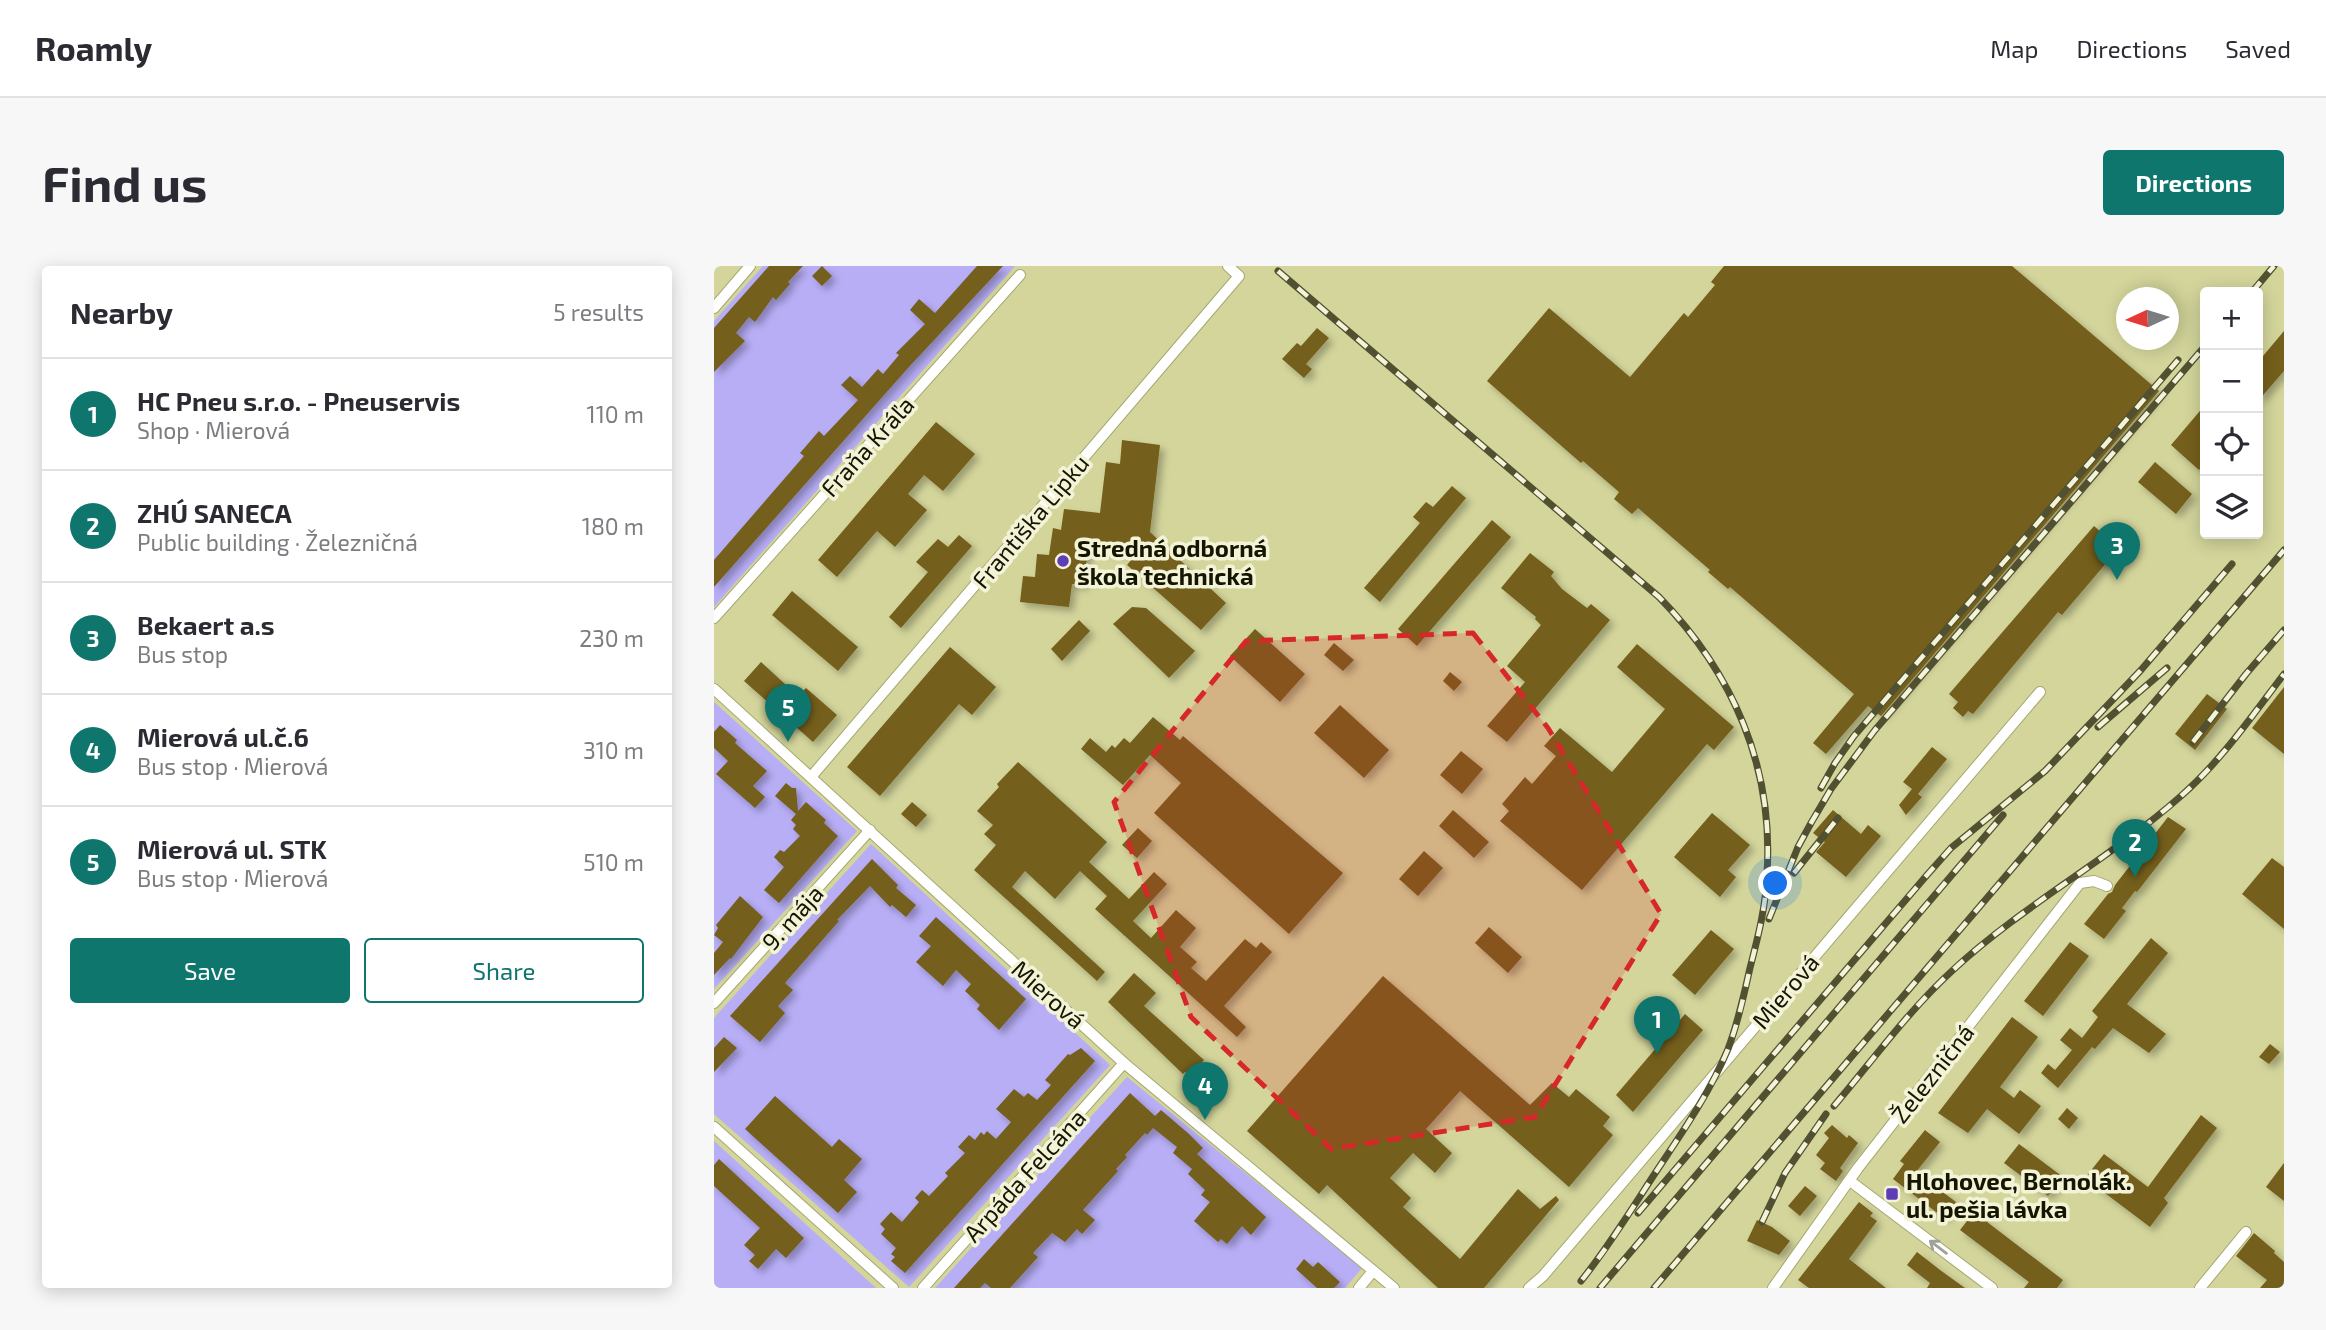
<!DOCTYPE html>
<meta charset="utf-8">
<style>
body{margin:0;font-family:"Exo 2",sans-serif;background:#f7f7f7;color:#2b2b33}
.controls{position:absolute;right:21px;top:21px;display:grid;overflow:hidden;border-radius:7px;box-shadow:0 4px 18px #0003}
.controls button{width:63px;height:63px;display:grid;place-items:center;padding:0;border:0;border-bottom:2px solid #e1e1e2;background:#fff;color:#2b2b33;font:35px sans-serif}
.compass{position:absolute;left:1402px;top:21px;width:63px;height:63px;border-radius:50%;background:#fff;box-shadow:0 4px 18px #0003;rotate:266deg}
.you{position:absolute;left:1062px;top:618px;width:24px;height:24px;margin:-18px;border:5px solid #fff;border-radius:50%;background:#1a73e8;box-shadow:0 0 0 10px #1a73e833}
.badge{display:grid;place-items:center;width:46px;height:46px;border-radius:50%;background:#0f766e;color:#fff;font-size:23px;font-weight:700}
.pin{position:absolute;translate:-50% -58px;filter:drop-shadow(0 2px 4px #0008)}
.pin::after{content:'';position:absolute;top:37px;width:24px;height:21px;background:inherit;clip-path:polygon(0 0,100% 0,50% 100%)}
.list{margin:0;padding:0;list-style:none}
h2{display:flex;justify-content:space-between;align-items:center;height:91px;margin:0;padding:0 28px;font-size:30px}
h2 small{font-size:23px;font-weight:400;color:#7c7c81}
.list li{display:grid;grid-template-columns:46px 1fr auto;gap:21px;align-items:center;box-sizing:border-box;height:112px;padding:0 28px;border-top:2px solid #e1e1e2}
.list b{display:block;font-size:26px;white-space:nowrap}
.list p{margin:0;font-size:23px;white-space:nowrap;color:#7c7c81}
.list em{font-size:23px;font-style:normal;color:#7c7c81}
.actions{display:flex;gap:14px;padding:21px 28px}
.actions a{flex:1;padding:16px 0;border:2px solid #0f766e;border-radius:7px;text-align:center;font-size:24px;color:#0f766e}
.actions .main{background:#0f766e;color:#fff}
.icon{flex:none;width:38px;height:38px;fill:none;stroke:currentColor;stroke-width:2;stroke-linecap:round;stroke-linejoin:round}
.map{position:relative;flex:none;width:1570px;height:1022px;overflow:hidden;border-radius:7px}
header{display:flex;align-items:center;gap:42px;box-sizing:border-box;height:98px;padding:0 35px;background:#fff;border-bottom:2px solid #e1e1e2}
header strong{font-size:33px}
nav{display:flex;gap:38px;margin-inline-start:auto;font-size:24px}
.intro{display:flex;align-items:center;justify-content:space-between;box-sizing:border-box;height:168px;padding:0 42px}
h1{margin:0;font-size:49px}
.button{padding:18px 32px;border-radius:7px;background:#0f766e;color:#fff;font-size:24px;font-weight:700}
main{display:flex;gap:42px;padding:0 42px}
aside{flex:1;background:#fff;border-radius:7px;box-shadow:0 4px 18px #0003}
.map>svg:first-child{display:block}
.green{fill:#b7aef6}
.building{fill:#755e1a;filter:url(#shadow)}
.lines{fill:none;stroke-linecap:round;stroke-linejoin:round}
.minor-casing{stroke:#a6a770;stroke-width:12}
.minor{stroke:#fff;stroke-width:10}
.rail-casing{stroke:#515132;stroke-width:7}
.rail{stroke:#f2f3d7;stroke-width:4.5;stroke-dasharray:13;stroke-linecap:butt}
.oneway{stroke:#a1a199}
.marked{fill:#d62828;fill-opacity:0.2;stroke:#d62828;stroke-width:5;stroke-dasharray:14 9;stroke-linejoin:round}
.poi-dot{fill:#5d3eb6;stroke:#f2f3d7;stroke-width:2.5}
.labels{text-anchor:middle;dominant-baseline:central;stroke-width:7;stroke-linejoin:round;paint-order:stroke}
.street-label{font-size:24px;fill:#151501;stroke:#f2f3d7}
.poi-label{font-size:24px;font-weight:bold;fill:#151501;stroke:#f2f3d7;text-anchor:start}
</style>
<header>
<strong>Roamly</strong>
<nav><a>Map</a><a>Directions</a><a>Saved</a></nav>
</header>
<div class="intro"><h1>Find us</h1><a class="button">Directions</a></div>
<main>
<aside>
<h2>Nearby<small>5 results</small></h2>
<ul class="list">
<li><span class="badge">1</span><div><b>HC Pneu s.r.o. - Pneuservis</b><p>Shop · Mierová</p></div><em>110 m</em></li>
<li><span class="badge">2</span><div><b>ZHÚ SANECA</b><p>Public building · Železničná</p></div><em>180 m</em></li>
<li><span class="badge">3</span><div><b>Bekaert a.s</b><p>Bus stop</p></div><em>230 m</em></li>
<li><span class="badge">4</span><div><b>Mierová ul.č.6</b><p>Bus stop · Mierová</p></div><em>310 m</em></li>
<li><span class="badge">5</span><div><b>Mierová ul. STK</b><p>Bus stop · Mierová</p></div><em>510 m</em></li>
</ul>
<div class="actions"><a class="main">Save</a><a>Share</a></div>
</aside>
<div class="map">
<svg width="1570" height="1022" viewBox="0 0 1570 1022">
<defs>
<filter id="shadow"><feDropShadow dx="4.5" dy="4.5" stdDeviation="3.5" flood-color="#0004"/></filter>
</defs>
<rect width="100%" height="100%" fill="#d3d59b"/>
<g class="green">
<path d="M 49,0 L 301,0 L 0,341 L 0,55 Z"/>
<path d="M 0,436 L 143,565 L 0,723 Z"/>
<path d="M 157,578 L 396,799 L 195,1021 L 0,848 L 0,752 Z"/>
<path d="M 413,811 L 648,1002 L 631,1022 L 221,1022 Z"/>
<path d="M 0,875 L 162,1022 L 0,1022 Z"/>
</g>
<g class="building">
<path d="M 55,0 L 89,0 L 74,16 L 76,18 L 62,34 L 59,31 L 41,56 L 35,51 L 22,67 L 31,75 L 0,106 L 0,62 Z"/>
<path d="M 108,0 L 118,10 L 108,20 L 98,10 Z"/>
<path d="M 263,0 L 289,0 L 194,102 L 0,321 L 0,294 L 90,190 L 86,187 L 105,165 L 110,170 L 144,134 L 127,119 L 136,110 L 148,121 L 164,103 L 169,108 L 185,89 L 182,87 L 211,58 L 196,44 L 205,33 L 221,47 Z"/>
<path d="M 1010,0 L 1298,0 L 1445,125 L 1167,450 L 1154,440 L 1112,488 L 1099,477 L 1140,428 L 1016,321 L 1014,323 L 994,306 L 996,304 L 924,242 L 918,248 L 900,233 L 905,226 L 869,195 L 867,197 L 773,115 L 835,42 L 916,111 L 970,47 L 974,51 L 1001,19 L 997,16 Z"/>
<path d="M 603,62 L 615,72 L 592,98 L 598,103 L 590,112 L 568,93 L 583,77 L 587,80 Z"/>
<path d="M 1570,65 L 1570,105 L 1544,135 L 1544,96 Z"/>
<path d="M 1491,139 L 1491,196 L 1485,204 L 1457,179 Z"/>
<path d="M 222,156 L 261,188 L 229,225 L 210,209 L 194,228 L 213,244 L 181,281 L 163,265 L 123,311 L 104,294 Z"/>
<path d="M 408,174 L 446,179 L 436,266 L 512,337 L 487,364 L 413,299 L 422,288 L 374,282 L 370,319 L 358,318 L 355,341 L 306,336 L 309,310 L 321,311 L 323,288 L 335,289 L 339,262 L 347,264 L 350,243 L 386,247 L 392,196 L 406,198 Z"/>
<path d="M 1441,196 L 1478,228 L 1462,248 L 1424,216 Z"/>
<path d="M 738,220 L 752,232 L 666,336 L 650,322 L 706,257 L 699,251 L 712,236 L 719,241 Z"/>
<path d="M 778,254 L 797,271 L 703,380 L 684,363 Z"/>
<path d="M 1380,260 L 1405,282 L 1348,349 L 1344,346 L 1259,448 L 1254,445 L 1249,451 L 1239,442 L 1244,436 L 1235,428 Z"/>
<path d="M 245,269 L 258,280 L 187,362 L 175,351 L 214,306 L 202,296 L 224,273 L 234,281 Z"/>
<path d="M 816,287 L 840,306 L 837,310 L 848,323 L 873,342 L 877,338 L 896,354 L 793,476 L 773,460 L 811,416 L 793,400 L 827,359 L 821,353 L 822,351 L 787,322 Z"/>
<path d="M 78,325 L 144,381 L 124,405 L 58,349 Z"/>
<path d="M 418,341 L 432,342 L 481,385 L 455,412 L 399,358 Z"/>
<path d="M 365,354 L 376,365 L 348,395 L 337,383 Z"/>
<path d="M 541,363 L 591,408 L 566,436 L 516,390 Z"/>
<path d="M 620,377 L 640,394 L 629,405 L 610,389 Z"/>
<path d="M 923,378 L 1020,461 L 1000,484 L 993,478 L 868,624 L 786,555 L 795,545 L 788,538 L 811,511 L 818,518 L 842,490 L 830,480 L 846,462 L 898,506 L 951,443 L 903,401 Z"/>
<path d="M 236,381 L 282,421 L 258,449 L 245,438 L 166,530 L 133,501 Z"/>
<path d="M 47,396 L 84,430 L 92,422 L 123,449 L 99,476 L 30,415 Z"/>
<path d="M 736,406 L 748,416 L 740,425 L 729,415 Z"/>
<path d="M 1570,421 L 1570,488 L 1538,462 Z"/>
<path d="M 1493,428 L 1513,443 L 1481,484 L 1461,468 Z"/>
<path d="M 626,439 L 675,484 L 650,512 L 600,467 Z"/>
<path d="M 439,451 L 466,474 L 469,470 L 629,607 L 575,668 L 440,547 L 467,517 L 436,489 L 409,519 L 367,483 L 376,472 L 392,486 L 398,479 L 401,482 L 410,472 L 416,477 Z"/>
<path d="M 6,459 L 23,474 L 21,477 L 53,505 L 39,520 L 51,531 L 41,542 L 2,508 L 14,495 L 0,482 L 0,466 Z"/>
<path d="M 1218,481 L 1233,493 L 1204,528 L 1208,531 L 1192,549 L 1185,539 L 1198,523 L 1189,516 Z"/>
<path d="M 747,485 L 769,503 L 748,528 L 726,509 Z"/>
<path d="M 304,496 L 393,576 L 375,596 L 415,633 L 440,606 L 453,618 L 419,655 L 437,672 L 462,644 L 482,662 L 466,681 L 483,696 L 477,702 L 492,715 L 531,673 L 542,682 L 547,676 L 558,686 L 510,740 L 532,761 L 523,771 L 381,643 L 393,630 L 366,605 L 341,633 L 311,605 L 298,621 L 391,706 L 383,715 L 260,604 L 282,579 L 270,568 L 279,559 L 263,545 L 285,521 L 283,518 Z"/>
<path d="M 72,517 L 78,522 L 82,522 L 84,545 L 92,536 L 112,554 L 110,557 L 124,570 L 65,637 L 50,624 L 70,601 L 60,591 L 66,584 L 70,586 L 86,570 L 79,563 L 82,559 L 77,554 L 82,548 L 61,530 Z"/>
<path d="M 198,536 L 213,549 L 202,561 L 187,548 Z"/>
<path d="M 739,544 L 775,576 L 760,592 L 725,560 Z"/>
<path d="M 1119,544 L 1147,568 L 1154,559 L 1167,570 L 1132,611 L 1102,586 L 1111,576 L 1099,567 Z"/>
<path d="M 998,547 L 1036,579 L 1014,604 L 1022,611 L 1006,631 L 960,591 Z"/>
<path d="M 1454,551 L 1472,563 L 1423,626 L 1421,625 L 1408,642 L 1412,645 L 1390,673 L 1370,658 L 1394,628 L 1398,626 L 1401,619 Z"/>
<path d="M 424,562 L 438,575 L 423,592 L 408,579 Z"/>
<path d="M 710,585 L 729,602 L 704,630 L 685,613 Z"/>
<path d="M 1558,592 L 1570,601 L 1570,663 L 1528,628 Z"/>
<path d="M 158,593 L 184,619 L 182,622 L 202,639 L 192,651 L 178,639 L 176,641 L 156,620 L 123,654 L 125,655 L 71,717 L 79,724 L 64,740 L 71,747 L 46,776 L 16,750 Z"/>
<path d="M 26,630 L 49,651 L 17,693 L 16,692 L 0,709 L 0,687 L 9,676 L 0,669 L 4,662 L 2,659 Z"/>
<path d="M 222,651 L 312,733 L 285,764 L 263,743 L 266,739 L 251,725 L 257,718 L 242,704 L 229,720 L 202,696 L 217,680 L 205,670 Z"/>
<path d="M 775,661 L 808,691 L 794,707 L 761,677 Z"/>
<path d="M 997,664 L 1020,683 L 981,729 L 958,709 Z"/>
<path d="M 1437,672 L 1454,687 L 1413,738 L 1452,768 L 1435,787 L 1399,762 L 1381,783 L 1378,781 L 1344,822 L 1327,807 L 1334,798 L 1341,804 L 1358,784 L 1346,774 L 1356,762 L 1368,772 L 1384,751 L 1378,745 Z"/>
<path d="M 1356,676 L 1375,690 L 1329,750 L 1310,735 Z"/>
<path d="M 420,707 L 442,727 L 430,740 L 490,794 L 476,809 L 471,806 L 469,808 L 394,736 Z"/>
<path d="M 669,710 L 816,839 L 838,817 L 855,831 L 862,823 L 896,851 L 889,860 L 899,869 L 855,921 L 746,825 L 712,863 L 738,887 L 721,907 L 699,887 L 676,912 L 697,932 L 689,941 L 746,993 L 804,923 L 826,943 L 842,930 L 845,934 L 770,1022 L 724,1022 L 613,919 L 605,928 L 533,865 Z"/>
<path d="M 971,748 L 989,764 L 919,846 L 902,829 Z"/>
<path d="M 1298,751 L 1324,771 L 1286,821 L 1300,832 L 1306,824 L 1327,840 L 1305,868 L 1273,843 L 1254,867 L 1224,847 Z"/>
<path d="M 10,771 L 23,782 L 0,806 L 0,782 Z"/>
<path d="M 1556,778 L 1566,786 L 1555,798 L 1545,791 Z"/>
<path d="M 367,782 L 381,795 L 191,1007 L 177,995 L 181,991 L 177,988 L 182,982 L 167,968 L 171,963 L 166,958 L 177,946 L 188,956 L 205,936 L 201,932 L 208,924 L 215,930 L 234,910 L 231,907 L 251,887 L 244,881 L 255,869 L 261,874 L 267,866 L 270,869 L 273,865 L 282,873 L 297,856 L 282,843 L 300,823 L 310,831 L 314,827 L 323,834 L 337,819 L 331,814 L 354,788 L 356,789 Z"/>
<path d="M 416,827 L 441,850 L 447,844 L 475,868 L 489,882 L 483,888 L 552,951 L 537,969 L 528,960 L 513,978 L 507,973 L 504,976 L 480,955 L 496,936 L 487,929 L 491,924 L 474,908 L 478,903 L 459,887 L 463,881 L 439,862 L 433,869 L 431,867 L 411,889 L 413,891 L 402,903 L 404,905 L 369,944 L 381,954 L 368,968 L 363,963 L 351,976 L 338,967 L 319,987 L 324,991 L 296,1022 L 277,1022 L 271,1017 L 266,1022 L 240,1022 Z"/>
<path d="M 61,830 L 118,881 L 125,873 L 148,893 L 130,914 L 143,926 L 124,947 L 31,863 Z"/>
<path d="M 1353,842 L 1364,852 L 1355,863 L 1344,853 Z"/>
<path d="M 1487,849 L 1503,862 L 1450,932 L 1454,937 L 1436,961 L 1371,912 L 1390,888 L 1434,921 Z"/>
<path d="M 1118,859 L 1133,872 L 1135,869 L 1144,877 L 1126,902 L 1129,905 L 1122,915 L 1106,903 L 1111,897 L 1102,889 L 1115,872 L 1110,867 Z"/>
<path d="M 1211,864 L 1226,876 L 1202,906 L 1242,936 L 1230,952 L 1179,913 L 1190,898 L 1186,895 Z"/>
<path d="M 1305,878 L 1349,911 L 1334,930 L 1290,897 Z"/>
<path d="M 5,893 L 90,972 L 72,992 L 62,983 L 44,1003 L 35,995 L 41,989 L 30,979 L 46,962 L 0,920 L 0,899 Z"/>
<path d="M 1570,897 L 1570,935 L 1552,921 Z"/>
<path d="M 1091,920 L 1103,930 L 1086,950 L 1074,940 Z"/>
<path d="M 1145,936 L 1159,947 L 1156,950 L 1163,955 L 1135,993 L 1172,1022 L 1095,1022 L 1084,1014 Z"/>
<path d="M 1260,946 L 1349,1014 L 1343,1022 L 1310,1022 L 1315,1016 L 1246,964 Z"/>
<path d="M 1043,954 L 1058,961 L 1076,975 L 1065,989 L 1033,975 Z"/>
<path d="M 1540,967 L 1561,985 L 1560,987 L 1570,996 L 1570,1022 L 1546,1022 L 1553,1014 L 1522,990 Z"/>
<path d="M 1203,986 L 1226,1004 L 1251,1022 L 1213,1022 L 1216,1017 L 1193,999 Z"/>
<path d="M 590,993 L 599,1001 L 604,996 L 626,1016 L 620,1022 L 603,1022 L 582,1003 Z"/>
</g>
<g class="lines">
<defs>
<g id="minor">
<path d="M 0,42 L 36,0"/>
<path d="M 0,352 L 306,9"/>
<path d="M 0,423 L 410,797 L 680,1022"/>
<path d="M 97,511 L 525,10 L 514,0"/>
<path d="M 0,737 L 156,564"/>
<path d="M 0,861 L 179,1022"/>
<path d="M 1136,915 L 1278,1022"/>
<path d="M 209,1022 L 410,797"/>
<path d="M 645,1022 L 659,1005"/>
<path d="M 815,1022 L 829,1010 L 1326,426"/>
<path d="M 1059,1022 L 1144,902 L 1366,617 L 1380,615 L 1393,620"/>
<path d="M 1486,1022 L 1532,966"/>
</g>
</defs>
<use href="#minor" class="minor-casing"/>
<use href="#minor" class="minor"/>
<defs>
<g id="rail">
<path d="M 564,5 L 945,331 C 1019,407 1060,501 1053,608 C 1052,640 1044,671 1036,702 C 1030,729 1024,757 1014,783 C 994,831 964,872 936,915 C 914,949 892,984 867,1015"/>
<path d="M 1538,26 L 1560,0"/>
<path d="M 1384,461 L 1453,402"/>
<path d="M 1479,476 L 1532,408 L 1570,364"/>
<path d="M 1107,522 L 1121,497 L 1140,470 L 1464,94"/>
<path d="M 1080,607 L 1124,552"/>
<path d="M 1055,653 L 1084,581 L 1097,557 L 1117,523 L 1161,464 L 1491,80"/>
<path d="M 1120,840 C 1159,794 1195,744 1239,704 C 1309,639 1396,593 1467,530 C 1507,495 1538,450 1570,408"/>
<path d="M 924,947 L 1213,609 L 1237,582 L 1331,505 L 1427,404 L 1518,298"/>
<path d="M 1048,956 L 1071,907 L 1112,848"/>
<path d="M 886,1022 L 1289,549"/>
<path d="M 940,1022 L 1570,284"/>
</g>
</defs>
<use href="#rail" class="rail-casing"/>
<use href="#rail" class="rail"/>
</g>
<defs><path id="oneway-shaft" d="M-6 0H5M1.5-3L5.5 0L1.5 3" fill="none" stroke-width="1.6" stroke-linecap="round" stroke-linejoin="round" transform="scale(1.75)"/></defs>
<use class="oneway" href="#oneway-shaft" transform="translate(1224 981) rotate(-143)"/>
<path class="marked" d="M 759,367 L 834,462 L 947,648 L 821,851 L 617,883 L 477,751 L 400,536 L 532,375 Z"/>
<g class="poi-dot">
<circle cx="349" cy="295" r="7"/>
<rect x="1171" y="921" width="14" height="14" rx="3.5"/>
</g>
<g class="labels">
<g class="street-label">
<text transform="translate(153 180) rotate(-48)">Fraňa Kráľa</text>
<text transform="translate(316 255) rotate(-50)">Františka Lipku</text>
<text transform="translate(78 651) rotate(-48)">9. mája</text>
<text transform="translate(1071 725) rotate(-50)">Mierová</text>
<text transform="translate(335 728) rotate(42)">Mierová</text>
<text transform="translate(1218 807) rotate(-52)">Železničná</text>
<text transform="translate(310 909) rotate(-48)">Arpáda Felcána</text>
</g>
<g class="poi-label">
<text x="363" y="281">Stredná odborná<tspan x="363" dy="28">škola technická</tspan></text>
<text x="1192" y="914">Hlohovec, Bernolák.<tspan x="1192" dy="28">ul. pešia lávka</tspan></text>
</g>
</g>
</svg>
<div class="controls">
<button>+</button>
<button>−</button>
<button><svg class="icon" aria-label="locate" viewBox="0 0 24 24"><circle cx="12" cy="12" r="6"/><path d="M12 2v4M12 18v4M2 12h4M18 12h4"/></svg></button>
<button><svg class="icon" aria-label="layers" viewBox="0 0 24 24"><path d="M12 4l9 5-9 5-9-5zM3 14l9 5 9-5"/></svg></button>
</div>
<svg class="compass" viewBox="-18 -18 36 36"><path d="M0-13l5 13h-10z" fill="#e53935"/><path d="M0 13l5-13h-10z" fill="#7c7c81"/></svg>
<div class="you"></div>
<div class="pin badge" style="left:943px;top:788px">1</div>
<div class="pin badge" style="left:1421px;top:611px">2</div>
<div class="pin badge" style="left:1403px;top:314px">3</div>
<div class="pin badge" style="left:491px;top:854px">4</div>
<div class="pin badge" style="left:74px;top:476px">5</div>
</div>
</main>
